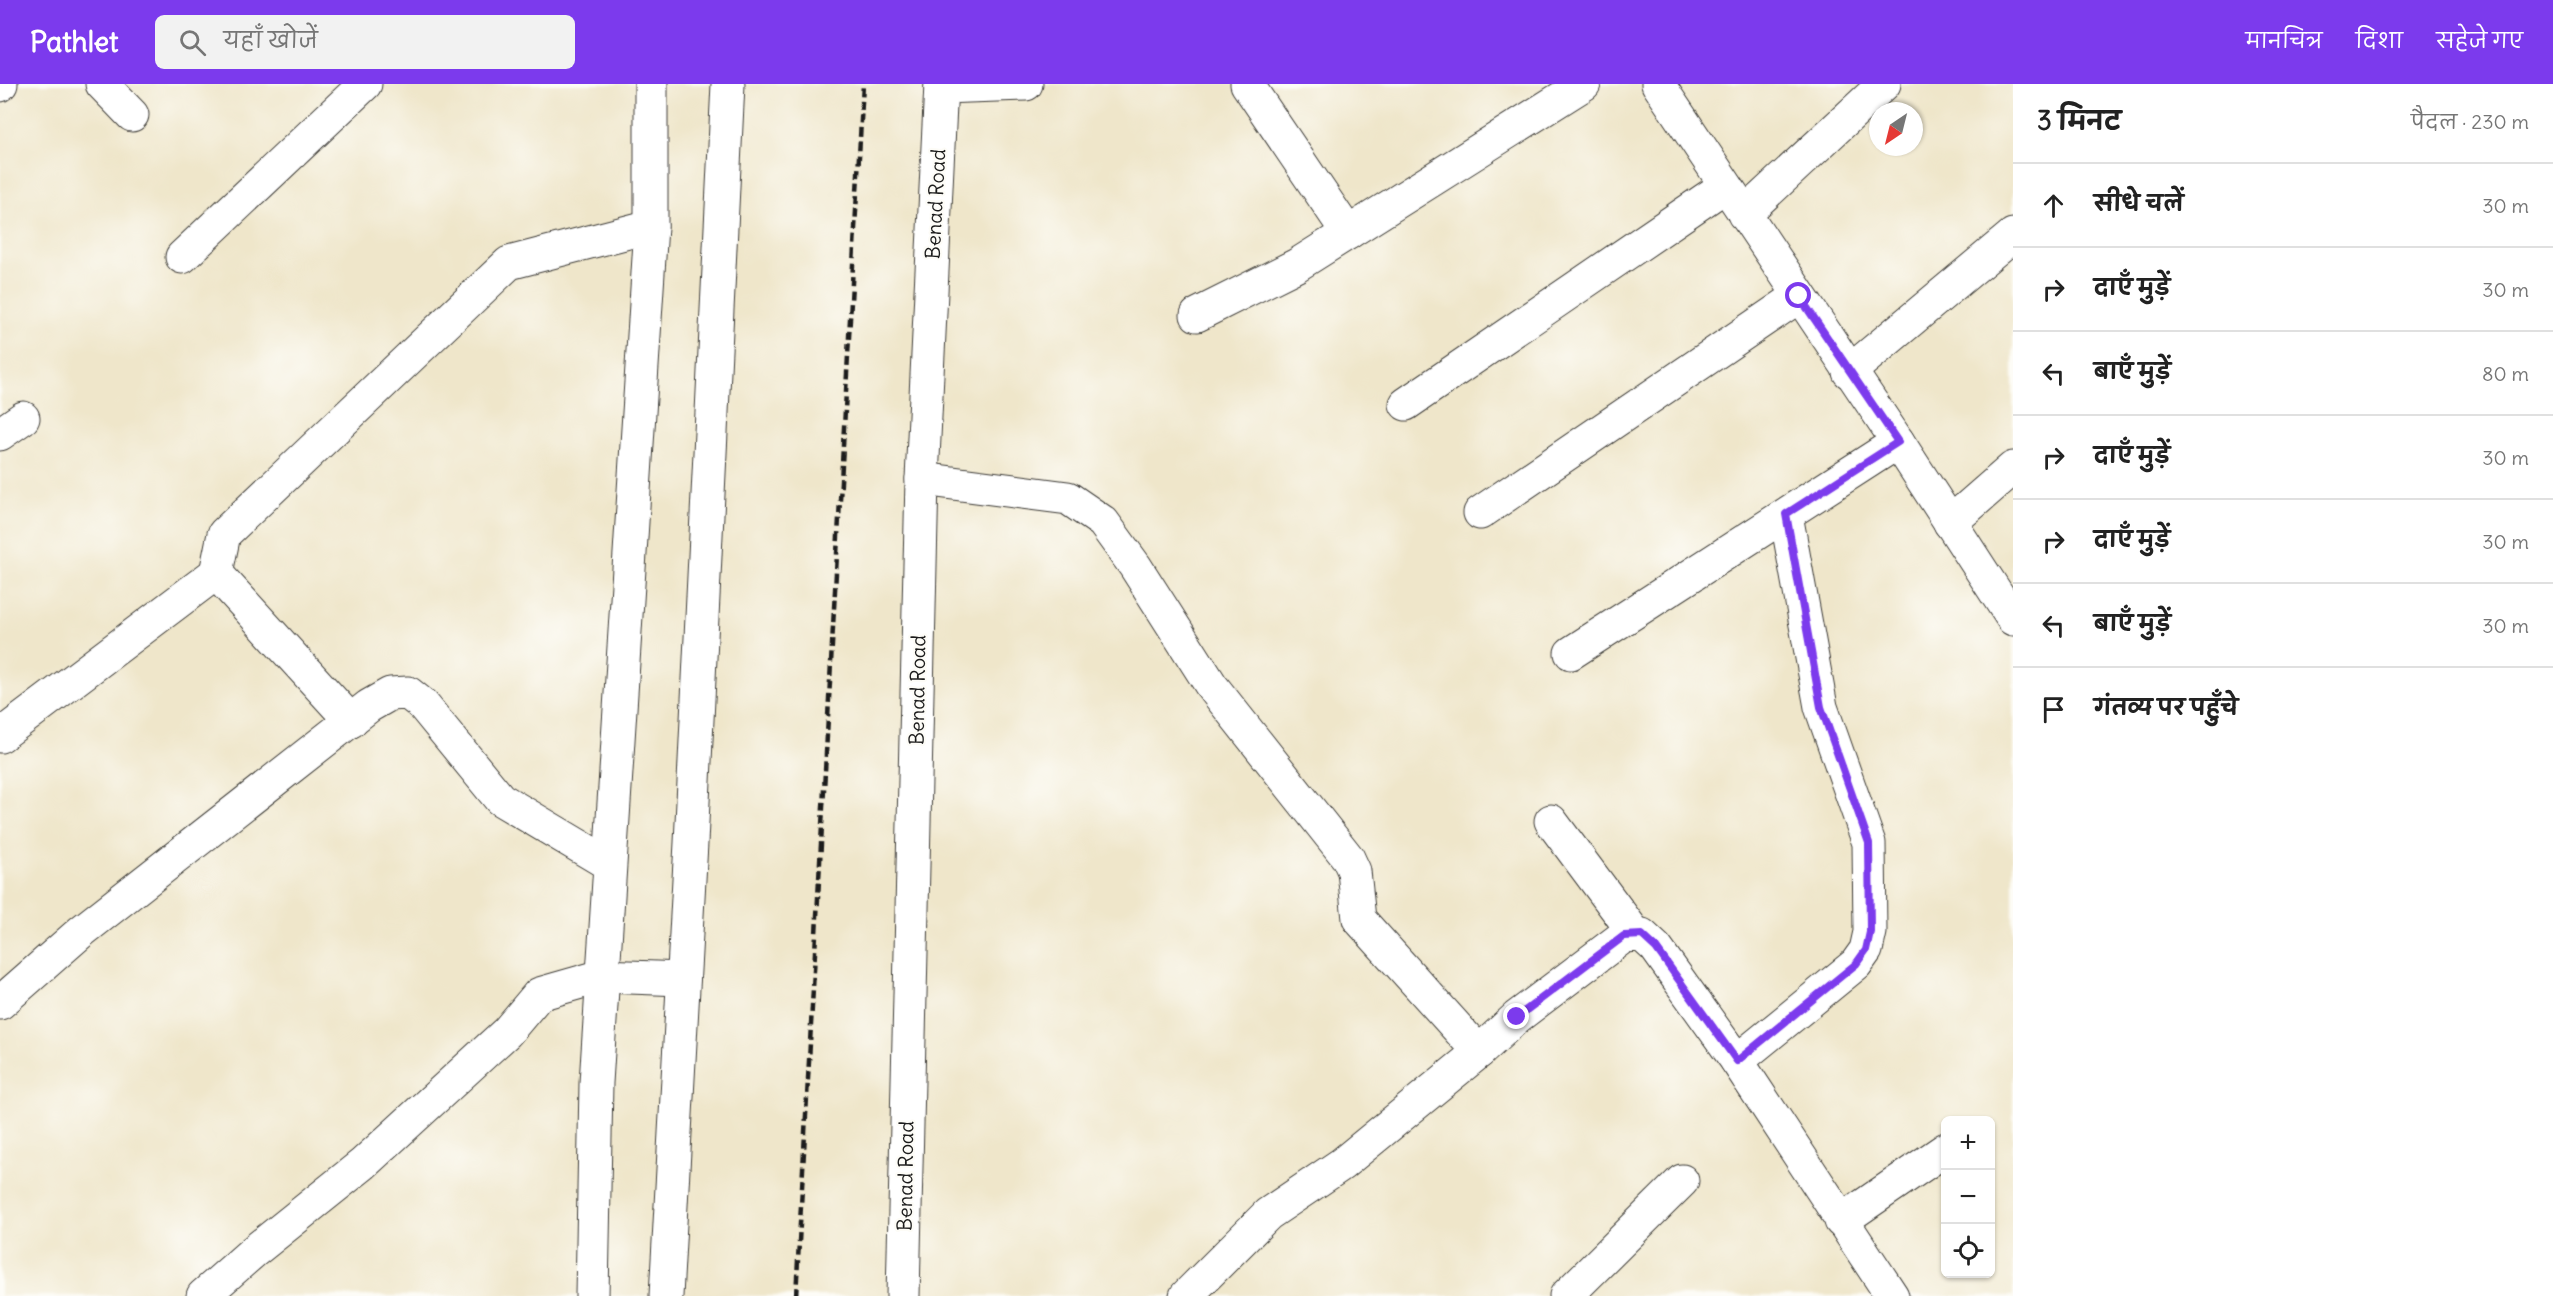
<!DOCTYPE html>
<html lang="hi">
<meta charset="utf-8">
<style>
body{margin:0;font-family:Delius,"Playpen Sans Deva",sans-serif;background:#f2f2f2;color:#222}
.controls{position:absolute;right:18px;bottom:18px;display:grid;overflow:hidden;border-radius:9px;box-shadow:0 2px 4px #0004}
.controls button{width:54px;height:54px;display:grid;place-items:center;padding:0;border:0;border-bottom:2px solid #e0e0e0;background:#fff;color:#222;font:30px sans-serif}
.compass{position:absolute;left:1869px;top:18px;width:54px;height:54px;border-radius:50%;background:#fff;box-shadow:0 2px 4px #0004;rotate:215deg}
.stop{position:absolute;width:18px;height:18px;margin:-14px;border:4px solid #7c3aed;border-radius:50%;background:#fff}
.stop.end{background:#7c3aed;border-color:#fff;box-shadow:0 2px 6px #0008}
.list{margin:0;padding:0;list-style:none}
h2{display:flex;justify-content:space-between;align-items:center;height:78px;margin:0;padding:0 24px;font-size:26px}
h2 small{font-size:20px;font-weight:400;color:#767676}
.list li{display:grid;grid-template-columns:39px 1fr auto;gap:18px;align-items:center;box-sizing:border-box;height:84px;padding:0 24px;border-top:2px solid #e0e0e0}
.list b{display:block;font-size:22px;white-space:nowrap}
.list em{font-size:20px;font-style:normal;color:#767676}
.icon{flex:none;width:33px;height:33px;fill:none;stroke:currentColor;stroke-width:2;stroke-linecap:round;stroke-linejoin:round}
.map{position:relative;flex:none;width:2013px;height:1212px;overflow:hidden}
header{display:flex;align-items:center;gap:36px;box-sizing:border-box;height:84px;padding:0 30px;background:#7c3aed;color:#fff}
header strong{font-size:28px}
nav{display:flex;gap:33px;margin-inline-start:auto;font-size:21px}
.search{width:420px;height:54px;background:#f2f2f2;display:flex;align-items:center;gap:15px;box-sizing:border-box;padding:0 21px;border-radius:9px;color:#767676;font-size:22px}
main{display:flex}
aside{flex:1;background:#fff}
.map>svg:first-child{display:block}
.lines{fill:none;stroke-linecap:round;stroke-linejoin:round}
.minor-casing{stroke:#3c3a36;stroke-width:35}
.major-casing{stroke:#3c3a36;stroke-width:35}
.minor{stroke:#fff;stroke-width:33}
.major{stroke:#fff;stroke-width:33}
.rail{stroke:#1c1c1c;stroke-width:4.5;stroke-dasharray:9 4.5;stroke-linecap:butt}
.route{stroke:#7c3aed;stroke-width:8}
.labels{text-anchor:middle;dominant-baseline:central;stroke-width:4.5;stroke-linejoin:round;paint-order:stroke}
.street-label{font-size:20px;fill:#1c1c1c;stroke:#fdfcf7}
</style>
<header>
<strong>Pathlet</strong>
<div class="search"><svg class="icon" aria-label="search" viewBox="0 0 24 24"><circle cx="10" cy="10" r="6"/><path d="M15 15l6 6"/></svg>यहाँ खोजें</div>
<nav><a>मानचित्र</a><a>दिशा</a><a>सहेजे गए</a></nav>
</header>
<main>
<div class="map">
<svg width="2013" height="1212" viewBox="0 0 2013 1212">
<rect width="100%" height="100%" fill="#fdfcf7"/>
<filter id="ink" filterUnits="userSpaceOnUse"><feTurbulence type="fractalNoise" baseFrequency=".0167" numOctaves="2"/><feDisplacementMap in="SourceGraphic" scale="12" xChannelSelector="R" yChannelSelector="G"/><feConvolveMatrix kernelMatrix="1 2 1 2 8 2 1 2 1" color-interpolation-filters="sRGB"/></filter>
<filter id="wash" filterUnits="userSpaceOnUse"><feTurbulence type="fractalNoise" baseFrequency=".008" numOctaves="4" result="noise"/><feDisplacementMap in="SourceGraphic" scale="24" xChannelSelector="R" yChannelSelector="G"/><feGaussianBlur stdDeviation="1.35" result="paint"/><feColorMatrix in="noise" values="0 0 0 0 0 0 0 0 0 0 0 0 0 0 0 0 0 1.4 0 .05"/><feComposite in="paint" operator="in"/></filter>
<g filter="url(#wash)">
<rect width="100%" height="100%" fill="#efe6ca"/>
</g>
<g filter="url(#ink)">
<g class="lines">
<defs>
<g id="minor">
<path d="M 102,0 L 132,31"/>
<path d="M 1247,0 L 1348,149"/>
<path d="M 1658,0 L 1898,358 L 2013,535"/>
<path d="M 0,1 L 1,0"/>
<path d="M 941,3 L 1026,0"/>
<path d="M 1744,130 L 1884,0"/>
<path d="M 182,173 L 365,0"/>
<path d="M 1197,231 L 1297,181 L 1584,0"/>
<path d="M 1849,288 L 2013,151"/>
<path d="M 1406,320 L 1725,102"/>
<path d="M 0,350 L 23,334"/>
<path d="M 922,395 L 1068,414 L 1103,438 L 1135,482 L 1211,601 L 1348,774 L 1354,787 L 1359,835 L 1479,968"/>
<path d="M 1480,429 L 1799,212"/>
<path d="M 1950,439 L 2013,384"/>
<path d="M 216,489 L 224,450 L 509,179 L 651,142"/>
<path d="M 1571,569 L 1898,358"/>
<path d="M 0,652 L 216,489 L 351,637"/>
<path d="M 1551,737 L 1636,851"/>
<path d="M 0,919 L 82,847 L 369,622 L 390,610 L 408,609 L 423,621 L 500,715 L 609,780"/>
<path d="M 1737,977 L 1856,880 L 1866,866 L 1870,848 L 1869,759 L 1821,623 L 1786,431"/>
<path d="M 1841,1137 L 1946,1065"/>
<path d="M 203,1212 L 253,1168 L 363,1080 L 507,948 L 539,910 L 602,892 L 683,895"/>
<path d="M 592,1212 L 596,999 L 651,142 L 651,0"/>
<path d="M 666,1212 L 691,759 L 728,0"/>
<path d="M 1186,1212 L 1268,1130 L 1342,1080 L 1479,968 L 1517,933 L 1624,852 L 1642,851 L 1656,864 L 1737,977 L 1892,1212"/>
<path d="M 1566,1212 L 1682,1097"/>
</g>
<path id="major" d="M 903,1212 L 922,395 L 941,0"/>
</defs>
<use href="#minor" class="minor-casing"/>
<use href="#major" class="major-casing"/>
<use href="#minor" class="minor"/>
<use href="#major" class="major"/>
<path class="rail" d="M 796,1212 L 863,0"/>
</g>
</g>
<g class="lines" filter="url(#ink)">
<path class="route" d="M 1517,933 L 1624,852 L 1642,851 L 1656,864 L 1737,977 L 1856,880 L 1866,866 L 1870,848 L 1869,759 L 1821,623 L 1786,430 L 1898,358 L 1799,212"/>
</g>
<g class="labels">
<g class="street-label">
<text transform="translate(935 120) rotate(-87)">Benad Road</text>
<text transform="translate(917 606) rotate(-89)">Benad Road</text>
<text transform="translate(905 1092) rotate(-89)">Benad Road</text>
</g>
</g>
</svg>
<div class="controls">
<button>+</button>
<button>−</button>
<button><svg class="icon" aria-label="locate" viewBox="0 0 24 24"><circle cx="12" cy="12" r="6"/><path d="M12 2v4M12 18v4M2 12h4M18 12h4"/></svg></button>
</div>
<svg class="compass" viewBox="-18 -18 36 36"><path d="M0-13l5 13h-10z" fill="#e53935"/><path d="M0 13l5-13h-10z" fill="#767676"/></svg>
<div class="stop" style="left:1799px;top:212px"></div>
<div class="stop end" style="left:1517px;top:933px"></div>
</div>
<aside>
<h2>3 मिनट<small>पैदल · 230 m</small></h2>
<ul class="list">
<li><svg class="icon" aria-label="ahead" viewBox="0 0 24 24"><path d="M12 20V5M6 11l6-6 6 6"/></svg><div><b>सीधे चलें</b></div><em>30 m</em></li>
<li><svg class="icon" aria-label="right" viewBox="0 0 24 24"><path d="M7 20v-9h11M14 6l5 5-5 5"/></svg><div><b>दाएँ मुड़ें</b></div><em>30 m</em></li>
<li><svg class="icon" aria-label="left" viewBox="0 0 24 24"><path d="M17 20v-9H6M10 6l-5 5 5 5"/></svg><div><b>बाएँ मुड़ें</b></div><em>80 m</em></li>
<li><svg class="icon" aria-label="right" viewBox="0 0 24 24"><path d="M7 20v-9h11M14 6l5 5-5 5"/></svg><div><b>दाएँ मुड़ें</b></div><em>30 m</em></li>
<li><svg class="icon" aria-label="right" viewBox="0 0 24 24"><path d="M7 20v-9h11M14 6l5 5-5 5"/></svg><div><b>दाएँ मुड़ें</b></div><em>30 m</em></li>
<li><svg class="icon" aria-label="left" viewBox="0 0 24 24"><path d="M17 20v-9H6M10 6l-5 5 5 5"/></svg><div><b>बाएँ मुड़ें</b></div><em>30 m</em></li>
<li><svg class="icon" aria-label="arrive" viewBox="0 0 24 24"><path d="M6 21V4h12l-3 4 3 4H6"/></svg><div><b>गंतव्य पर पहुँचे</b></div></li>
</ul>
</aside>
</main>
